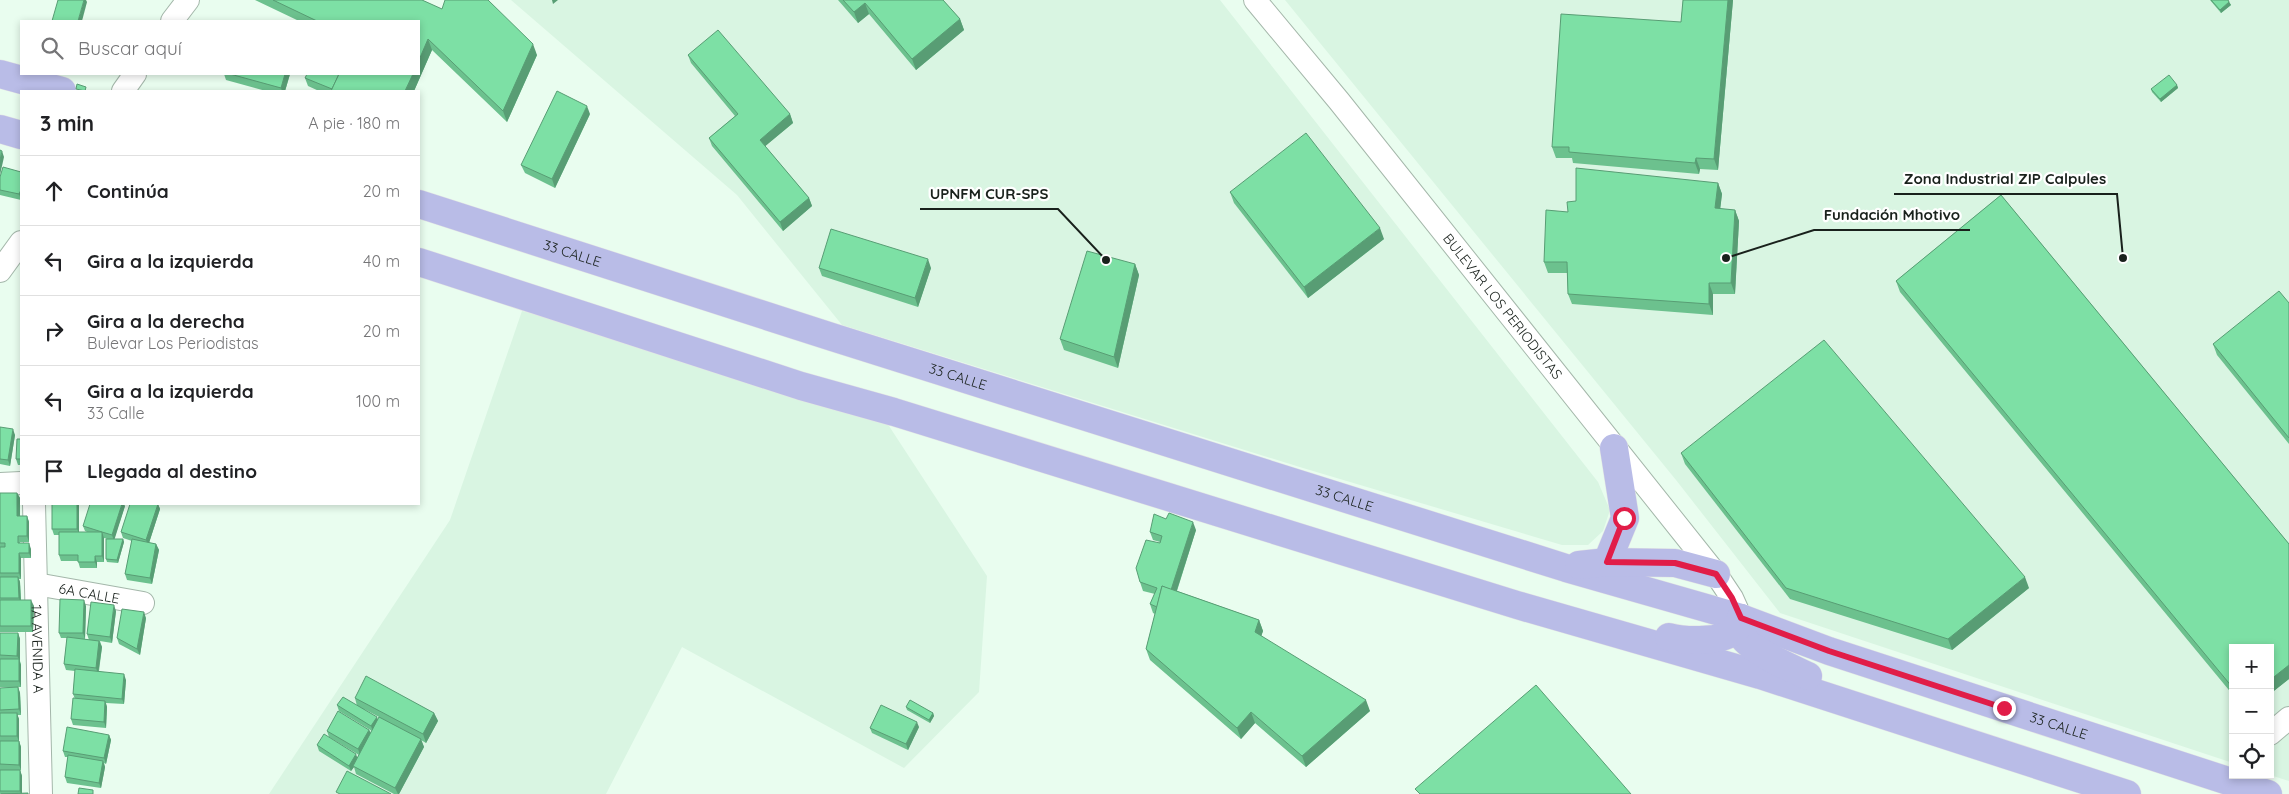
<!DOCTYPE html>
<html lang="es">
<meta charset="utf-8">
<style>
body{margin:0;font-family:Quicksand,sans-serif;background:#f6f6f6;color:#202124}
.controls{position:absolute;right:15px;bottom:15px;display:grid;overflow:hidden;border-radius:0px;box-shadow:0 2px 8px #0003}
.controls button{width:45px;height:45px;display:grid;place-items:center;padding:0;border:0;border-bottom:1px solid #e0e0e0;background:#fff;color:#202124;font:25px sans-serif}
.stop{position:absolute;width:15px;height:15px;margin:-11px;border:4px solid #e11d48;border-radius:50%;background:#fff}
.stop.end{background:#e11d48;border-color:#fff;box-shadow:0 1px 5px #0008}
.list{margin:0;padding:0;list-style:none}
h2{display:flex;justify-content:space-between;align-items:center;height:65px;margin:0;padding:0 20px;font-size:21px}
h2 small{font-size:16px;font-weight:400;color:#757577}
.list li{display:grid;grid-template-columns:32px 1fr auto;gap:15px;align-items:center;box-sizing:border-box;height:70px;padding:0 20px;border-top:1px solid #e0e0e0}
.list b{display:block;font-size:19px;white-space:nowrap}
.list p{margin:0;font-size:16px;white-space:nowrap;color:#757577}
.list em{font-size:16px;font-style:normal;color:#757577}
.icon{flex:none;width:28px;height:28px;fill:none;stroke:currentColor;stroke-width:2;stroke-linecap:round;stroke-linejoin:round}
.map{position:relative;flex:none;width:2289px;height:794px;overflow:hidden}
.search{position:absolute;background:#fff;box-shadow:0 2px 8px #0003;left:20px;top:20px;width:400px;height:55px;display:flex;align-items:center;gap:12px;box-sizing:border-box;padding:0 18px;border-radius:0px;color:#757577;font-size:19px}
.panel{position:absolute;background:#fff;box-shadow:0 2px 8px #0003;left:20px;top:90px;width:400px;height:415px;border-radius:0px}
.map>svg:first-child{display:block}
.built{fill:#d9f5e2}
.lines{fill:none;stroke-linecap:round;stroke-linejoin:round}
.minor-casing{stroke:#a4b7aa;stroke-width:24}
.major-casing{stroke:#e3e4e4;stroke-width:29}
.minor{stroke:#fff;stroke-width:22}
.major{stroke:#b9bce7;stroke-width:28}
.wall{fill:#6cc18e;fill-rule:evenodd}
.shaded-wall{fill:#589d74}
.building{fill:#7de0a5;stroke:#589d74}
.route{stroke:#e11d48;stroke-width:6}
.labels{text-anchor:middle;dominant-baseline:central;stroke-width:4.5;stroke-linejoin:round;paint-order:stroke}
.street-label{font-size:14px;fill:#19211c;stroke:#fff}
.leader{fill:none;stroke:#19211c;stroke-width:2}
.callout-dot{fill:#19211c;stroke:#fff;stroke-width:2}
.callout-label{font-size:15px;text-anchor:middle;font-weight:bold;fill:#19211c;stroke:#fff;stroke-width:4.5;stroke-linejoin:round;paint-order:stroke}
</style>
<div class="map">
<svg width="2289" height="794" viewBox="0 0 2289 794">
<rect width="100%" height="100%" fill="#e9fdef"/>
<g class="built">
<path d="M 511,0 L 1220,0 L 1598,482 L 1610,510 L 1603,531 L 1588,545 L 1562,545 L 1303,468 L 842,325 L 737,195 Z"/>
<path d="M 1285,0 L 2289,0 L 2289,781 L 2270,775 L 2270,648 L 2233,648 L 2233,763 L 1780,613 L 1676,480 Z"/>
<path d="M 522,311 L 874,403 L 987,576 L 979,692 L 904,768 L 682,647 L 606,794 L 269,794 L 450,520 Z"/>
</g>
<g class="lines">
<defs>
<g id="minor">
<path id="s1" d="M 1255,0 L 1339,101 L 1716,574 L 1732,598 L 1741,618"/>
<path d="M 172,21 L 188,0"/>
<path d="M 123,91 L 135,74"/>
<path d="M 0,271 L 21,242"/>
<path d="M 0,484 L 21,483"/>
<path id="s2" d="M 34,504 L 41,794"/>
<path id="s3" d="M 36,584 L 143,603"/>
<path d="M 2270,734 L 2289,718"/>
</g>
<g id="major">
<path d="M 0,74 L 62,91"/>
<path d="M 0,129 L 21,135"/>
<path id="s4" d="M 419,204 L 832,337 L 1566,568 L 1741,618 L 1829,651 L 2268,794"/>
<path d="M 419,262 L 801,386 L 894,412 L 1517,605 L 1760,675 L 2127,794"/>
<path d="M 1607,562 L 1625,518 L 1614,448"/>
<path d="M 1579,565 L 1607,562 L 1675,563 L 1716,574"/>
<path d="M 1741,618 C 1741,623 1740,629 1741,634 C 1747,649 1793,669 1808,676"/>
<path d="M 1669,637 C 1685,641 1724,643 1736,629 C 1738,626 1740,621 1741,618"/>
</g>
</defs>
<use href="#minor" class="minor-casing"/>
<use href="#major" class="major-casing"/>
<use href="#minor" class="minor"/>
<use href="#major" class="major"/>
</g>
<g class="wall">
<path d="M 255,0 L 422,0 L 537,55 L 507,122 L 432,50 L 414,91 L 319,91 L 308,86 L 305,78 L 419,21 L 299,21 Z"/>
<path d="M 838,0 L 943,0 L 960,19 L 964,30 L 916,70 L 869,14 L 858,23 Z"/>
<path d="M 1683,0 L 1733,0 L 1718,170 L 1700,169 L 1699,174 L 1573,163 L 1572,158 L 1556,158 L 1552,147 L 1681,22 Z"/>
<path d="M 2210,0 L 2228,0 L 2231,5 L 2221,13 Z"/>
<path d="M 688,55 L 790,114 L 793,123 L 765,146 L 809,198 L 812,206 L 783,231 L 712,146 L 709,138 L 735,116 L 691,63 Z"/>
<path d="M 224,74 L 290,74 L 285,91 L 266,91 L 226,80 Z"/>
<path d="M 2177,85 L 2178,88 L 2161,102 L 2152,92 L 2151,89 Z"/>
<path d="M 590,114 L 555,188 L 525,173 L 521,165 Z"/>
<path d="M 21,172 L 21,200 L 0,195 L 0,177 Z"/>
<path d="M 1718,183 L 1722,194 L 1720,209 L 1735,210 L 1739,221 L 1735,294 L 1713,294 L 1713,315 L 1572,304 L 1568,294 L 1567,273 L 1548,273 L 1544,262 L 1568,212 Z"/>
<path d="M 1230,192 L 1384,239 L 1308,298 L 1234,203 Z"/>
<path d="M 2001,195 L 2289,544 L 2289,679 L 2270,694 L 2270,648 L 2233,648 L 2233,695 L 1900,292 L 1896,281 Z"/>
<path d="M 1135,264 L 1139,275 L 1118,368 L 1064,350 L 1060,339 Z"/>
<path d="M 819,268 L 931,268 L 918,307 L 822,276 Z"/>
<path d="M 2289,303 L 2289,444 L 2217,355 L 2213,344 Z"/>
<path d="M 0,427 L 15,435 L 10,466 L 0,464 Z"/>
<path d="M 21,439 L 21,465 L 18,465 L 16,459 Z"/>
<path d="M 1681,453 L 2029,588 L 1952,650 L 1790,599 L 1685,464 Z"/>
<path d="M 0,493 L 17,493 L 20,498 L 20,516 L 27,516 L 29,522 L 29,542 L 20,542 L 20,543 L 31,549 L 31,558 L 21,558 L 21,579 L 19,579 L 20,582 L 21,600 L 34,606 L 33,632 L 0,632 Z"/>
<path d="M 79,504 L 79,532 L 87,532 L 85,531 L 83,526 L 125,506 L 114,539 L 123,539 L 124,542 L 118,563 L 107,562 L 106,559 L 107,539 L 104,538 L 104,562 L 97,562 L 97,568 L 80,568 L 78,561 L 61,561 L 59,555 L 59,535 L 54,535 L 52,529 Z"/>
<path d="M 158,504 L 160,509 L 149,543 L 156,544 L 159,550 L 152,584 L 127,580 L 125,574 L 132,541 L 123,538 L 121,532 Z"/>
<path d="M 1196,530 L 1177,591 L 1259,620 L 1263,631 L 1261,636 L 1370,711 L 1306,767 L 1255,723 L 1241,739 L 1150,660 L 1146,649 L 1155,614 L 1153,613 L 1150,604 L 1155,594 L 1143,591 L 1140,582 L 1160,542 L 1153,540 L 1150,532 Z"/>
<path d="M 86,606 L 85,639 L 89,640 L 87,634 L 116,611 L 112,643 L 100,641 L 102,647 L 99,671 L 126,680 L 124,704 L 106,703 L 107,707 L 106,728 L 73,725 L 71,719 L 75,699 L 73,694 L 75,671 L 66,670 L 64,664 L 67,638 L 61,638 L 59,633 Z"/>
<path d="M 146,618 L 140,655 L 119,644 L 117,638 Z"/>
<path d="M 0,633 L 18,633 L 20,639 L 20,661 L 21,665 L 21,687 L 0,687 Z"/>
<path d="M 18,687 L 20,693 L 21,715 L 17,715 L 19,719 L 19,741 L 21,747 L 21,770 L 20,770 L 22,776 L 22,794 L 0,794 L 0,688 Z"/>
<path d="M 355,698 L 434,713 L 438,721 L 426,743 L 421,740 L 424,747 L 399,794 L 394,794 L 356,774 L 354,767 L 351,771 L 319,751 L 317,745 L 358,757 L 359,755 L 329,737 L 327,731 L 369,730 L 371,733 L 372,731 L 339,711 L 337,705 L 357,706 ZM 364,709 L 379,717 L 378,720 Z"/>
<path d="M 906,707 L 933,713 L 934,716 L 930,723 L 907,710 Z"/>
<path d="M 919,727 L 908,750 L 872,733 L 870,728 Z"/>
<path d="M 109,735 L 111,740 L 106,764 L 104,763 L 105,767 L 101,788 L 67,783 L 65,777 L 68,757 L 65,757 L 63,751 Z"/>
</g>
<g class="shaded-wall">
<path d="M 84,0 L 86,0 L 87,2 L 82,21 L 78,21 Z"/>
<path d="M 552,0 L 558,0 L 553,4 Z"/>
<path d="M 1728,0 L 1733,0 L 1718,170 L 1714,159 Z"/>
<path d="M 2229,2 L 2231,5 L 2221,13 L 2220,10 Z"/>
<path d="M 865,3 L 869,14 L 858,23 L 854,12 Z"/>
<path d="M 960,19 L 964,30 L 916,70 L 912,59 Z"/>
<path d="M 428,39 L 432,50 L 414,91 L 405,91 L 413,74 L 419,74 L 419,60 Z"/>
<path d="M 533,44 L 537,55 L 507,122 L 503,111 Z"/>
<path d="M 285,74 L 290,74 L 285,91 L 282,91 L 281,88 Z"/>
<path d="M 2177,85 L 2178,88 L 2161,102 L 2160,99 Z"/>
<path d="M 587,106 L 590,114 L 555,188 L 552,179 Z"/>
<path d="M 790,114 L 793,123 L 763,148 L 760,140 Z"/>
<path d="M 2,151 L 4,157 L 0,175 L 0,160 Z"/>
<path d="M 1696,158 L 1700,169 L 1699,174 L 1695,163 Z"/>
<path d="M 1718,183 L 1722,194 L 1719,219 L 1715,208 Z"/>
<path d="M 21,190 L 21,200 L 19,194 Z"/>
<path d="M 809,198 L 812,206 L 783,231 L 780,222 Z"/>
<path d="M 1735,210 L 1739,221 L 1735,294 L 1731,283 Z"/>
<path d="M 1380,228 L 1384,239 L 1308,298 L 1304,287 Z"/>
<path d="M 928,259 L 931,268 L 918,307 L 915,298 Z"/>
<path d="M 1135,264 L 1139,275 L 1118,368 L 1114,357 Z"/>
<path d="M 1709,283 L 1713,294 L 1713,315 L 1709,304 Z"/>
<path d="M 13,429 L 15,435 L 10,466 L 8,460 Z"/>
<path d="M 17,493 L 20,498 L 20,522 L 17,516 Z"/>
<path d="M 77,504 L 79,504 L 79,534 L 77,529 Z"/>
<path d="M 122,504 L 124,504 L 125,506 L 114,541 L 112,535 Z"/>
<path d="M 158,504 L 160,509 L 148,546 L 146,540 Z"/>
<path d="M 27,516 L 29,522 L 29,542 L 27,536 Z"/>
<path d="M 1193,522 L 1196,530 L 1174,599 L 1171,590 Z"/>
<path d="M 102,532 L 104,538 L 104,562 L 102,556 Z"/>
<path d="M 123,539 L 124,542 L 118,563 L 117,560 Z"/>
<path d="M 29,543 L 31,549 L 31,558 L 29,553 Z"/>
<path d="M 156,544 L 159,550 L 152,584 L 150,578 Z"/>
<path d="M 19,553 L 21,558 L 21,579 L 19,573 Z"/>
<path d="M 95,556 L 97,562 L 97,568 L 95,562 Z"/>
<path d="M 18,577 L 20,582 L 21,604 L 19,598 Z"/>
<path d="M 2025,577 L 2029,588 L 1952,650 L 1948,639 Z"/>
<path d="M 31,600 L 34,606 L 33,632 L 31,626 Z"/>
<path d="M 84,600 L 86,606 L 85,639 L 83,633 Z"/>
<path d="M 114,605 L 116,611 L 112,643 L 110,637 Z"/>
<path d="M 144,612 L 146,618 L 140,655 L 137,649 Z"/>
<path d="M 1259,620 L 1263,631 L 1259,643 L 1255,632 Z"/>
<path d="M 18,633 L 20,639 L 20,661 L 17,656 Z"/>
<path d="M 99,641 L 102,647 L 98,674 L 96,668 Z"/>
<path d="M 19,659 L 21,665 L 21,687 L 19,681 Z"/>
<path d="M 2289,665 L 2289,679 L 2270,694 L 2270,680 Z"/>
<path d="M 124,674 L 126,680 L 124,704 L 122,699 Z"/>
<path d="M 18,687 L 20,693 L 21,715 L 19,709 Z"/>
<path d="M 1366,700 L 1370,711 L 1306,767 L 1302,756 Z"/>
<path d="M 105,701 L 107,707 L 106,728 L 104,722 Z"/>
<path d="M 1251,712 L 1255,723 L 1241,739 L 1237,728 Z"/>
<path d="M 17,713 L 19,719 L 19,741 L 21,747 L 21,770 L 19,765 L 19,742 L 17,736 Z"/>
<path d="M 434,713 L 438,721 L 426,743 L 423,734 Z"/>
<path d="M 933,713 L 934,716 L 930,723 L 929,720 Z"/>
<path d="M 377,717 L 379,723 L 373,732 L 371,726 Z"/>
<path d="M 917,722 L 919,727 L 908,750 L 906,744 Z"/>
<path d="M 369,730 L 372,735 L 360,755 L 358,749 Z"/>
<path d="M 109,735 L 111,740 L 106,764 L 104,758 Z"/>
<path d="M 421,739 L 424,747 L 399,794 L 398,794 L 395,788 Z"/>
<path d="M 356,754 L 358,760 L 353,766 L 354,767 L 351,771 L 349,766 Z"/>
<path d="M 103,761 L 105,767 L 101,788 L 99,783 Z"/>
<path d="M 20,770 L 22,776 L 22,794 L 21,794 L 20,791 Z"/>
</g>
<g class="building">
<path d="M 58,0 L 84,0 L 78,21 L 52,21 Z"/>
<path d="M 273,0 L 422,0 L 442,9 L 445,0 L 488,0 L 533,44 L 503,111 L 428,39 L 419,60 L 419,21 L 317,21 Z"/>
<path d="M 843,0 L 943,0 L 960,19 L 912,59 L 865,3 L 854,12 Z"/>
<path d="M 1683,0 L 1728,0 L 1714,159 L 1696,158 L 1695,163 L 1569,152 L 1569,147 L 1552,147 L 1561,14 L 1681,22 Z"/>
<path d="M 2211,0 L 2228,0 L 2229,2 L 2220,10 Z"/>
<path d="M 718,30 L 790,114 L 760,140 L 809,198 L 780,222 L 709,138 L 738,114 L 688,55 Z"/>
<path d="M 230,74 L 285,74 L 281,88 Z"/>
<path d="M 307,74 L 339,74 L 332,89 L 305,78 Z"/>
<path d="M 339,74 L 413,74 L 405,91 L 331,91 Z"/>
<path d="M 2169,75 L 2177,85 L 2160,99 L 2151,89 Z"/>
<path d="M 77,84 L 86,87 L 85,91 L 76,89 Z"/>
<path d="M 557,91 L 587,106 L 552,179 L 521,165 Z"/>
<path d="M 1306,133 L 1380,228 L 1304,287 L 1230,192 Z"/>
<path d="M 0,150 L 2,151 L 0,160 Z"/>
<path d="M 3,167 L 21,172 L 21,190 L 19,194 L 0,190 L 0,177 Z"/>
<path d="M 1576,168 L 1718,183 L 1715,208 L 1735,210 L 1731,283 L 1709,283 L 1709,304 L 1568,294 L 1567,262 L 1544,262 L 1546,210 L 1568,212 L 1567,202 L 1576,201 Z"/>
<path d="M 2001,195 L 2289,544 L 2289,665 L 2270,680 L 2270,648 L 2233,648 L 2233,688 L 1896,281 Z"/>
<path d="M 831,229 L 928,259 L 915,298 L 819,268 Z"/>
<path d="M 1087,251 L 1135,264 L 1114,357 L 1060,339 Z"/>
<path d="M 2279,291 L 2289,303 L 2289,438 L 2213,344 Z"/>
<path d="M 1824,340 L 2025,577 L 1948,639 L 1786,588 L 1681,453 Z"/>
<path d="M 0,427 L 13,429 L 8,460 L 0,459 Z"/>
<path d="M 17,439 L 21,439 L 21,459 L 16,459 Z"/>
<path d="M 0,493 L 17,493 L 17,516 L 27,516 L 27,536 L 18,536 L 18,543 L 29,543 L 29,553 L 19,553 L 19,573 L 0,573 L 0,547 L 5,547 L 5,543 L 0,543 Z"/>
<rect x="52" y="504" width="25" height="25"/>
<path d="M 90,504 L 122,504 L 112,535 L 102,532 L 102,556 L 95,556 L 95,562 L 78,562 L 78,555 L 59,555 L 59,532 L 102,532 L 83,526 Z"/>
<path d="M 130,504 L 158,504 L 146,540 L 121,532 Z"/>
<path d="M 1169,513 L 1193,522 L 1171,590 L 1162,586 L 1157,607 L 1150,604 L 1157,588 L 1140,582 L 1136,568 L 1146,540 L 1160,543 L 1162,536 L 1150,532 L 1154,514 L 1166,519 Z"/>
<path d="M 106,539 L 123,539 L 117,560 L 106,559 Z"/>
<path d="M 132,539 L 156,544 L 150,578 L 125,574 Z"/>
<path d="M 0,577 L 18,577 L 19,598 L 0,598 Z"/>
<path d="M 1162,586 L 1259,620 L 1255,632 L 1366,700 L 1302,756 L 1251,712 L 1237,728 L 1146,649 Z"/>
<path d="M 60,599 L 84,600 L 83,633 L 59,633 Z"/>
<rect x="0" y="600" width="31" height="26"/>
<path d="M 91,602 L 114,605 L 110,637 L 87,634 Z"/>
<path d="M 122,609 L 144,612 L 137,649 L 117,638 Z"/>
<path d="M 0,633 L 18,633 L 17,656 L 0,655 Z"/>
<path d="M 67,637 L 99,641 L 96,668 L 64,664 Z"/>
<rect x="0" y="659" width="19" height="22"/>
<path d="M 75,669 L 124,674 L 122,699 L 73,694 Z"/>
<path d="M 366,676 L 434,713 L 423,734 L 355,698 Z"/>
<path d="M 1536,685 L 1631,794 L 1420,794 L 1415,789 Z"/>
<path d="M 18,687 L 19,709 L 0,710 L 0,688 Z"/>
<path d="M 343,697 L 377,717 L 371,726 L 337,705 Z"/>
<path d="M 73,698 L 105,701 L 104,722 L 71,719 Z"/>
<path d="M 910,700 L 933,713 L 929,720 L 906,707 Z"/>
<path d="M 881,705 L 917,722 L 906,744 L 870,728 Z"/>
<path d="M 338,711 L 369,730 L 358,749 L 327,731 Z"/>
<rect x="0" y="713" width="17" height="23"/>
<path d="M 379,717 L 421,739 L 395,788 L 353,766 Z"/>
<path d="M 67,727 L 109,735 L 104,758 L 63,751 Z"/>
<path d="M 324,734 L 356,754 L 349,766 L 317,745 Z"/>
<path d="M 0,741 L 19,741 L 19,765 L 0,764 Z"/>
<path d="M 68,755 L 103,761 L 99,783 L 65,777 Z"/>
<rect x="0" y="770" width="20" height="21"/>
<path d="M 347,771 L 391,794 L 340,794 L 336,792 Z"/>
<path d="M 79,788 L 93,790 L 93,794 L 78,794 Z"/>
<path d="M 28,793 L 28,794 L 1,794 Z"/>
</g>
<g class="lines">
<path class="route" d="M 1624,518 L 1607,562 L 1675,563 L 1716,574 L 1732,598 L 1741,618 L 1829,651 L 2004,708"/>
</g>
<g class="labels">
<g class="street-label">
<text stroke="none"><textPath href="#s4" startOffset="161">33 CALLE</textPath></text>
<text stroke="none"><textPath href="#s1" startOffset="394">BULEVAR LOS PERIODISTAS</textPath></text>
<text stroke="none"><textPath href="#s4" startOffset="566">33 CALLE</textPath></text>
<text stroke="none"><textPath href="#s4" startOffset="971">33 CALLE</textPath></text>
<text stroke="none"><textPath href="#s3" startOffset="54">6A CALLE</textPath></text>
<text stroke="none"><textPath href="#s2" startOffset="145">1A AVENIDA A</textPath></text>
<text stroke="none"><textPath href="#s4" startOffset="1721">33 CALLE</textPath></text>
</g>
</g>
<path class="leader" d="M2123 258L2117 194H1894M1106 260L1058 209H920M1726 258L1814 230H1970"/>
<g class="callout-dot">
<circle cx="2123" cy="258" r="5"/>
<circle cx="1106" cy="260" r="5"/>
<circle cx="1726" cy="258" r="5"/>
</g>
<g class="callout-label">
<text x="2005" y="184">Zona Industrial ZIP Calpules</text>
<text x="989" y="199">UPNFM CUR-SPS</text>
<text x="1892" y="220">Fundación Mhotivo</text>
</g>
</svg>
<div class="controls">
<button>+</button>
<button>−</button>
<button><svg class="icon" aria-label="locate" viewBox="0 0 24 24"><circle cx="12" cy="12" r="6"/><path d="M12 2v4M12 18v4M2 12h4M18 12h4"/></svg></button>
</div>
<div class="stop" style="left:1624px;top:518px"></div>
<div class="stop end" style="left:2004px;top:708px"></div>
<div class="search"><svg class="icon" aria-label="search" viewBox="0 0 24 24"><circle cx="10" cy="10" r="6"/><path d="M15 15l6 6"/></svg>Buscar aquí</div>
<section class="panel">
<h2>3 min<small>A pie · 180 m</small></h2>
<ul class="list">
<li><svg class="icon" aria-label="ahead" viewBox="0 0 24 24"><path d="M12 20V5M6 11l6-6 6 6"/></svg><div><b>Continúa</b></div><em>20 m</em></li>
<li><svg class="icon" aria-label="left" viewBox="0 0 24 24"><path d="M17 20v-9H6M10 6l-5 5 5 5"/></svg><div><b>Gira a la izquierda</b></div><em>40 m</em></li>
<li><svg class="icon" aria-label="right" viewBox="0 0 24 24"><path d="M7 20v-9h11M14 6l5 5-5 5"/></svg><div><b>Gira a la derecha</b><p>Bulevar Los Periodistas</p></div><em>20 m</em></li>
<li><svg class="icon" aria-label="left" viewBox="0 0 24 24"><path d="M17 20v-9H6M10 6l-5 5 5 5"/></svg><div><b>Gira a la izquierda</b><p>33 Calle</p></div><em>100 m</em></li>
<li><svg class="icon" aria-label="arrive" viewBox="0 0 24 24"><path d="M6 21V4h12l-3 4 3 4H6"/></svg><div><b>Llegada al destino</b></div></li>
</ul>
</section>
</div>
